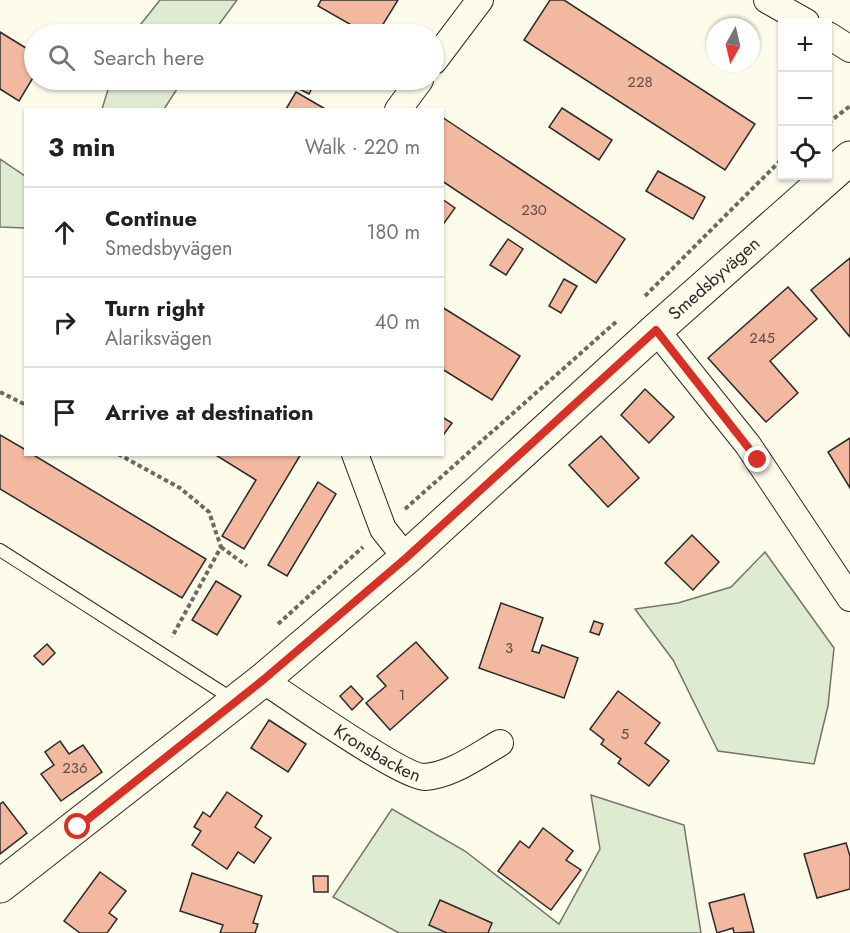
<!DOCTYPE html>
<meta charset="utf-8">
<style>
body{margin:0;font-family:Jost,sans-serif;background:#f6f6f6;color:#202124}
.controls{position:absolute;right:18px;top:18px;display:grid;overflow:hidden;border-radius:0px;box-shadow:0 2px 4px #0004}
.controls button{width:54px;height:54px;display:grid;place-items:center;padding:0;border:0;border-bottom:2px solid #e0e0e0;background:#fff;color:#202124;font:30px sans-serif}
.compass{position:absolute;left:706px;top:18px;width:54px;height:54px;border-radius:50%;background:#fff;box-shadow:0 2px 4px #0004;rotate:188deg}
.stop{position:absolute;width:18px;height:18px;margin:-14px;border:4px solid #d93025;border-radius:50%;background:#fff}
.stop.end{background:#d93025;border-color:#fff;box-shadow:0 2px 6px #0008}
.list{margin:0;padding:0;list-style:none}
h2{display:flex;justify-content:space-between;align-items:center;height:78px;margin:0;padding:0 24px;font-size:26px}
h2 small{font-size:20px;font-weight:400;color:#757577}
.list li{display:grid;grid-template-columns:39px 1fr auto;gap:18px;align-items:center;box-sizing:border-box;height:90px;padding:0 24px;border-top:2px solid #e0e0e0}
.list b{display:block;font-size:22px;white-space:nowrap}
.list p{margin:0;font-size:20px;white-space:nowrap;color:#757577}
.list em{font-size:20px;font-style:normal;color:#757577}
.icon{flex:none;width:33px;height:33px;fill:none;stroke:currentColor;stroke-width:2;stroke-linecap:round;stroke-linejoin:round}
.map{position:relative;flex:none;width:850px;height:933px;overflow:hidden}
.search{position:absolute;background:#fff;box-shadow:0 2px 4px #0004;left:24px;top:24px;width:420px;height:66px;display:flex;align-items:center;gap:15px;box-sizing:border-box;padding:0 21px;border-radius:33px;color:#757577;font-size:22px}
.panel{position:absolute;background:#fff;box-shadow:0 2px 4px #0004;left:24px;top:108px;width:420px;height:348px;border-radius:0px}
.map>svg:first-child{display:block}
.green{fill:#deebd1;stroke:#74746e;stroke-width:1.5}
.building{fill:#f2b8a0;stroke:#2b2b2b;stroke-width:1.5}
.lines{fill:none;stroke-linecap:round;stroke-linejoin:round}
.service-casing{stroke:#2b2b2b;stroke-width:14}
.minor-casing{stroke:#2b2b2b;stroke-width:28}
.secondary-casing{stroke:#2b2b2b;stroke-width:35}
.path{stroke:#6a6964;stroke-width:4;stroke-dasharray:4.5 3;stroke-linecap:butt}
.service{stroke:#fdfbea;stroke-width:12}
.minor{stroke:#fdfbea;stroke-width:26}
.secondary{stroke:#fdfbea;stroke-width:33}
.route{stroke:#d93025;stroke-width:8}
.labels{text-anchor:middle;dominant-baseline:central;stroke-width:4.5;stroke-linejoin:round;paint-order:stroke}
.number-label{font-size:15px;fill:#5d4e48}
.street-label{font-size:18px;fill:#2b2b2b;stroke:#fdfbea}
</style>
<div class="map">
<svg width="850" height="933" viewBox="0 0 850 933">
<rect width="100%" height="100%" fill="#fdfbea"/>
<g class="green">
<path d="M 160,0 L 237,0 L 212,34 L 133,34 Z"/>
<path d="M 111,80 L 183,80 L 164,109 L 102,109 Z"/>
<path d="M 0,159 L 25,176 L 25,228 L 0,227 Z"/>
<path d="M 765,552 L 834,648 L 828,706 L 814,764 L 718,751 L 673,660 L 635,609 L 678,603 L 731,587 Z"/>
<path d="M 591,795 L 684,825 L 701,933 L 399,933 L 333,897 L 392,809 L 465,851 L 559,924 L 600,849 Z"/>
</g>
<g class="building">
<path d="M 321,0 L 398,0 L 377,34 L 367,34 L 318,6 Z"/>
<path d="M 550,0 L 564,0 L 755,124 L 725,170 L 524,40 Z"/>
<path d="M 0,32 L 34,53 L 34,76 L 19,101 L 0,89 Z"/>
<path d="M 282,80 L 316,80 L 309,94 Z"/>
<path d="M 296,92 L 327,110 L 286,109 Z"/>
<path d="M 562,108 L 612,140 L 599,160 L 549,127 Z"/>
<path d="M 442,117 L 625,239 L 596,283 L 442,181 Z"/>
<path d="M 658,171 L 705,197 L 693,219 L 646,191 Z"/>
<path d="M 442,199 L 455,208 L 442,226 Z"/>
<path d="M 508,239 L 523,249 L 506,275 L 490,265 Z"/>
<path d="M 850,258 L 850,337 L 811,290 Z"/>
<path d="M 564,279 L 577,286 L 561,313 L 549,306 Z"/>
<path d="M 788,287 L 817,319 L 770,361 L 798,393 L 766,422 L 708,358 Z"/>
<path d="M 442,307 L 520,356 L 492,400 L 442,369 Z"/>
<path d="M 645,389 L 674,417 L 649,443 L 621,415 Z"/>
<path d="M 442,417 L 452,423 L 442,437 Z"/>
<path d="M 0,435 L 26,450 L 26,454 L 32,454 L 206,559 L 182,598 L 0,489 Z"/>
<path d="M 601,436 L 639,478 L 608,507 L 569,465 Z"/>
<path d="M 850,438 L 850,488 L 828,452 Z"/>
<path d="M 214,454 L 301,454 L 244,549 L 222,536 L 256,480 Z"/>
<path d="M 318,482 L 336,494 L 287,576 L 268,565 Z"/>
<path d="M 692,535 L 719,562 L 693,590 L 665,563 Z"/>
<path d="M 216,581 L 241,596 L 217,635 L 192,620 Z"/>
<path d="M 501,603 L 543,618 L 532,651 L 539,653 L 542,645 L 578,658 L 564,698 L 479,668 Z"/>
<path d="M 594,621 L 603,624 L 599,635 L 590,632 Z"/>
<path d="M 416,642 L 448,678 L 390,730 L 366,703 L 386,686 L 377,676 Z"/>
<path d="M 47,644 L 55,653 L 43,665 L 34,656 Z"/>
<path d="M 351,686 L 363,699 L 352,710 L 340,696 Z"/>
<path d="M 618,691 L 660,723 L 645,743 L 669,761 L 649,786 L 618,763 L 621,759 L 601,744 L 604,740 L 590,729 Z"/>
<path d="M 269,720 L 306,744 L 288,772 L 251,748 Z"/>
<path d="M 60,741 L 69,754 L 83,745 L 102,772 L 61,801 L 41,774 L 54,765 L 45,752 Z"/>
<path d="M 227,792 L 262,816 L 255,827 L 271,838 L 254,863 L 238,852 L 227,869 L 192,845 L 201,831 L 194,827 L 203,812 L 210,817 Z"/>
<path d="M 3,802 L 27,833 L 0,854 L 0,804 Z"/>
<path d="M 543,828 L 573,851 L 566,860 L 581,870 L 551,910 L 498,871 L 520,841 L 529,848 Z"/>
<path d="M 846,843 L 850,856 L 850,889 L 817,898 L 804,854 Z"/>
<path d="M 100,872 L 126,891 L 109,913 L 117,919 L 107,933 L 80,933 L 64,921 Z"/>
<path d="M 192,873 L 262,896 L 253,923 L 258,924 L 255,933 L 220,933 L 223,925 L 180,911 Z"/>
<path d="M 313,876 L 328,876 L 328,892 L 314,892 Z"/>
<path d="M 744,894 L 754,932 L 734,933 L 733,928 L 717,933 L 709,903 Z"/>
<path d="M 440,900 L 492,923 L 488,933 L 447,933 L 429,925 Z"/>
</g>
<g class="lines">
<defs>
<path id="service" d="M 0,550 L 234,700"/>
<g id="minor">
<path d="M 767,0 L 806,22"/>
<path d="M 828,35 L 850,49"/>
<path d="M 434,61 L 480,0"/>
<path d="M 398,110 L 420,80"/>
<path d="M 656,330 L 748,445 L 850,598"/>
<path d="M 355,454 L 383,529 L 406,558"/>
<path id="s1" d="M 263,680 C 287,696 404,778 425,777 C 452,775 477,756 500,743"/>
</g>
<g id="secondary">
<path id="s2" d="M 0,886 L 263,680 L 406,558 L 656,330 L 850,158"/>
</g>
</defs>
<use href="#service" class="service-casing"/>
<use href="#minor" class="minor-casing"/>
<use href="#secondary" class="secondary-casing"/>
<g class="path">
<path d="M 828,123 L 850,106"/>
<path d="M 645,296 L 782,159"/>
<path d="M 0,392 L 26,405"/>
<path d="M 118,454 L 180,488 L 209,512 L 221,547 L 172,637"/>
<path d="M 405,509 L 617,321"/>
<path d="M 221,547 L 247,566"/>
<path d="M 278,624 L 363,547"/>
</g>
<use href="#service" class="service"/>
<use href="#minor" class="minor"/>
<use href="#secondary" class="secondary"/>
</g>
<g class="lines">
<path class="route" d="M 78,827 L 263,680 L 406,558 L 656,330 L 758,460"/>
</g>
<g class="labels">
<g class="number-label">
<text x="640" y="82">228</text>
<text x="534" y="210">230</text>
<text x="762" y="338">245</text>
<text x="509" y="648">3</text>
<text x="402" y="695">1</text>
<text x="625" y="734">5</text>
<text x="75" y="768">236</text>
</g>
<g class="street-label">
<text stroke="none"><textPath href="#s2" startOffset="938">Smedsbyvägen</textPath></text>
<text stroke="none"><textPath href="#s1" startOffset="136">Kronsbacken</textPath></text>
</g>
</g>
</svg>
<div class="controls">
<button>+</button>
<button>−</button>
<button><svg class="icon" aria-label="locate" viewBox="0 0 24 24"><circle cx="12" cy="12" r="6"/><path d="M12 2v4M12 18v4M2 12h4M18 12h4"/></svg></button>
</div>
<svg class="compass" viewBox="-18 -18 36 36"><path d="M0-13l5 13h-10z" fill="#e53935"/><path d="M0 13l5-13h-10z" fill="#757577"/></svg>
<div class="stop" style="left:78px;top:827px"></div>
<div class="stop end" style="left:758px;top:460px"></div>
<div class="search"><svg class="icon" aria-label="search" viewBox="0 0 24 24"><circle cx="10" cy="10" r="6"/><path d="M15 15l6 6"/></svg>Search here</div>
<section class="panel">
<h2>3 min<small>Walk · 220 m</small></h2>
<ul class="list">
<li><svg class="icon" aria-label="ahead" viewBox="0 0 24 24"><path d="M12 20V5M6 11l6-6 6 6"/></svg><div><b>Continue</b><p>Smedsbyvägen</p></div><em>180 m</em></li>
<li><svg class="icon" aria-label="right" viewBox="0 0 24 24"><path d="M7 20v-9h11M14 6l5 5-5 5"/></svg><div><b>Turn right</b><p>Alariksvägen</p></div><em>40 m</em></li>
<li><svg class="icon" aria-label="arrive" viewBox="0 0 24 24"><path d="M6 21V4h12l-3 4 3 4H6"/></svg><div><b>Arrive at destination</b></div></li>
</ul>
</section>
</div>
